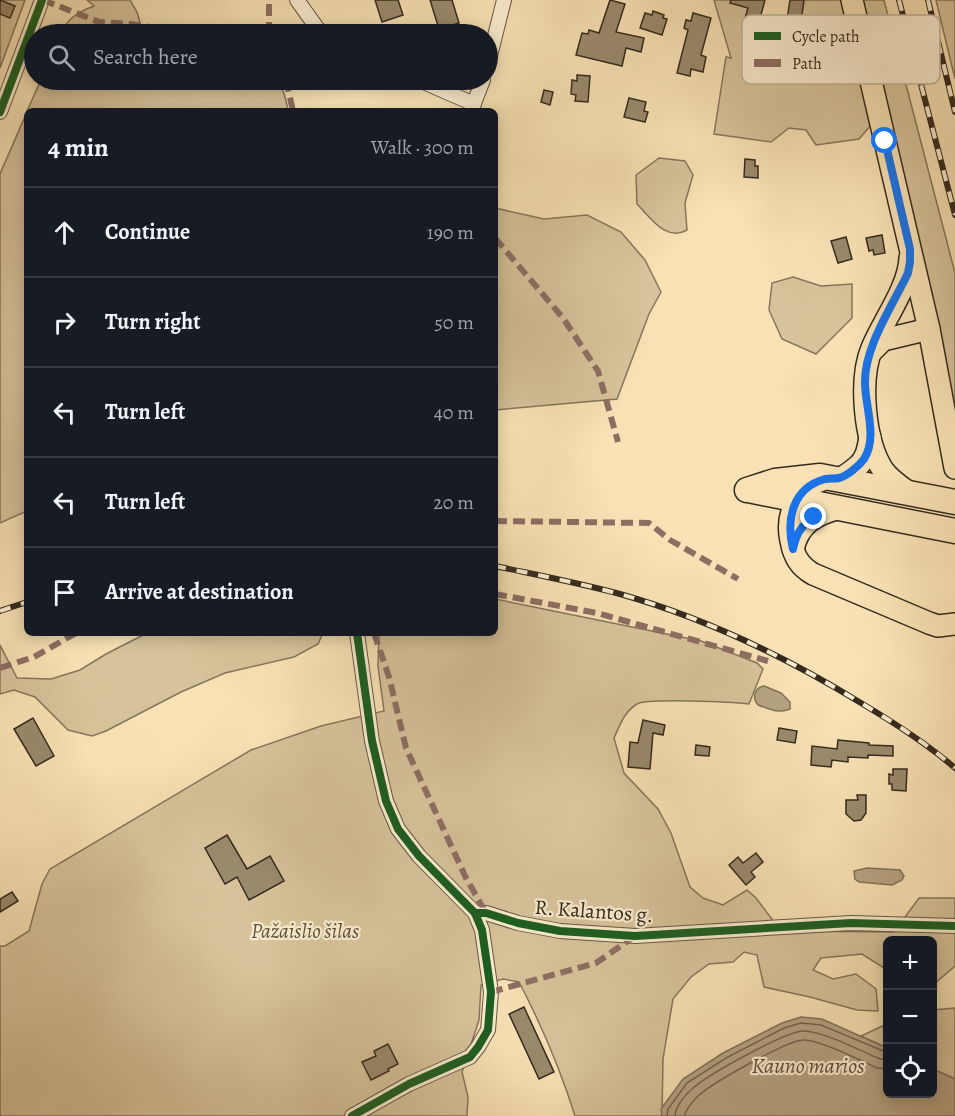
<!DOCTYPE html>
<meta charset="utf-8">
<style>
body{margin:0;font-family:Alegreya,serif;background:#20242c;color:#f1f3f6}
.controls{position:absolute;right:18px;bottom:18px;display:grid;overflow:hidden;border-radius:9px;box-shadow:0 3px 15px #0003}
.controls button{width:54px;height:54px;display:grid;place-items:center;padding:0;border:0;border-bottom:2px solid #363941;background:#171b24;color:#f1f3f6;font:30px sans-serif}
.stop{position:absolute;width:18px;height:18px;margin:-14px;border:4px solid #1a73e8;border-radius:50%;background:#fff}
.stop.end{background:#1a73e8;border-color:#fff;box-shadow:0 2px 6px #0008}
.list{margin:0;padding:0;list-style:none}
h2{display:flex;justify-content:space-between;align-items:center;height:78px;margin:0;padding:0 24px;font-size:26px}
h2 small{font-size:20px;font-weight:400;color:#9ea1a6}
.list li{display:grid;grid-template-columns:39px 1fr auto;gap:18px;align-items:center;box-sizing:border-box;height:90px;padding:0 24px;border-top:2px solid #363941}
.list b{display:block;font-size:22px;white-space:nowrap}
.list em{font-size:20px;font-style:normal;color:#9ea1a6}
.icon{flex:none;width:33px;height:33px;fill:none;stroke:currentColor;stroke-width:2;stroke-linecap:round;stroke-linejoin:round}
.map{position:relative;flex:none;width:955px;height:1116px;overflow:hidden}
.search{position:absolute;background:#171b24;box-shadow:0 3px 15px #0003;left:24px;top:24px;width:474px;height:66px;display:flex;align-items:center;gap:15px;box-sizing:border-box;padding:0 21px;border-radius:33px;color:#9ea1a6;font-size:22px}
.panel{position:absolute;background:#171b24;box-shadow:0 3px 15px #0003;left:24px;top:108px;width:474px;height:528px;border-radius:9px}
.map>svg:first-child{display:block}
.green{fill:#d7c39b;stroke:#86765c;stroke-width:1.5}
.water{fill:#b6a382;stroke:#82735a;stroke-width:1.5}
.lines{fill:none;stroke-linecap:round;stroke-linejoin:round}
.shore{stroke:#766650;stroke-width:1.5}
.building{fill:#9a8a6d;stroke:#352a1e;stroke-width:1.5}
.street-casing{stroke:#665844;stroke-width:16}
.primary-casing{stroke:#352a1e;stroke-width:24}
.highway-casing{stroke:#352a1e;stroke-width:27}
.street{stroke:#faeccf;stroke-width:14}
.primary{stroke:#f8e2b5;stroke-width:21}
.highway{stroke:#f8e2b5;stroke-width:24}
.rail-casing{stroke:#352a1e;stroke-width:6}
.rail{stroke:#faeccf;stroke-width:4;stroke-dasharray:11;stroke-linecap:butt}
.quiet{stroke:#8d6e63;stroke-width:6;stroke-dasharray:12 6;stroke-linecap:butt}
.cycleway-casing{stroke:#faeccf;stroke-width:11}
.cycleway{stroke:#1b5e20;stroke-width:8}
.route{stroke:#1a73e8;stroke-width:8}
.labels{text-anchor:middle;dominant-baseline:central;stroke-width:4.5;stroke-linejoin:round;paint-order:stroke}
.street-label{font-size:21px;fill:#352a1e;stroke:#faeccf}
.park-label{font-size:21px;font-style:italic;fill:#5e503d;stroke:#faeccf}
.water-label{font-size:22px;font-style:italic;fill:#5c4e3c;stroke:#faeccf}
.key{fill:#faeccf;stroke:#bfb29a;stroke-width:1.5}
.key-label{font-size:16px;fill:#352a1e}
</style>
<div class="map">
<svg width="955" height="1116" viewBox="0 0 955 1116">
<rect width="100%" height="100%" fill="#f8e2b5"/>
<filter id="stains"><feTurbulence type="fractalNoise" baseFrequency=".00333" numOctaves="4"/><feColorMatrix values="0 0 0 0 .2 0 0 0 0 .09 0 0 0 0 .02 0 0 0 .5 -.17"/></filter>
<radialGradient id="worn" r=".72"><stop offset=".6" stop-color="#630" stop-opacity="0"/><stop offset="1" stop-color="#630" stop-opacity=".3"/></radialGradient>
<g class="green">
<path d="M 0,0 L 25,0 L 0,68 Z"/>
<path d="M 87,0 L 130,0 L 137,12 L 143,33 L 151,34 L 60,34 C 68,18 78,12 94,6 Z"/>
<path d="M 714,0 L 746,0 L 748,8 L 743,30 L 782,40 L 786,26 L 800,28 L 804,0 L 843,0 L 871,125 L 859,139 L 816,145 L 806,130 L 789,128 L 771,142 L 714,134 L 726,57 L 731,58 Z"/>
<path d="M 859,0 L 884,0 L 955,273 L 955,409 Z"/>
<path d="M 936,0 L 955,0 L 955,79 Z"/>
<path d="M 41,80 L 274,80 C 284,86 286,100 288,111 L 27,111 Z"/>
<path d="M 27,112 L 27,511 L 0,523 L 0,174 Z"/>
<path d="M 659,158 L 685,161 L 693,175 L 685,203 L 687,230 C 666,242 651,218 637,204 L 636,175 Z"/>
<path d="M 495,208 L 544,219 L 587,215 L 621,232 L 645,260 L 661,292 L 649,314 L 617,399 L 495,410 Z"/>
<path d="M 793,277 L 821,286 L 852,284 L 852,318 L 816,354 L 782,339 L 769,310 L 772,283 Z"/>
<path d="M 495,599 L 701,641 L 757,663 L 763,669 L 749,704 C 733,702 647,698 637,704 C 624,712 620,725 614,738 L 624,773 L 658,809 L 671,833 L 690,887 L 703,898 L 723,905 L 747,890 L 756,898 L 781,931 L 894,932 L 919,898 L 955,898 L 955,966 L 933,985 L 932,940 L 888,940 L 887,970 L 862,954 L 821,958 L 813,970 L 833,979 L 856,974 L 876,989 L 878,1011 L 857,1010 L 810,997 L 764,987 L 757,955 L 744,952 L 733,962 L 709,964 L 691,977 L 673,999 L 663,1059 L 662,1116 L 575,1116 C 560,1068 542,1026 519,982 L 503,979 L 481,985 L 479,1020 L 462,1072 L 468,1097 L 467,1116 L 0,1116 L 0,946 L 5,946 L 29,931 L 42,884 L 50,869 L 251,750 L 321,726 L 384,711 L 378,666 L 379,633 L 495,633 Z"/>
<path d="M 147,633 L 323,633 L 318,644 L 294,657 L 225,673 L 181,692 L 106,731 L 92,736 L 68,730 L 35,697 L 14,690 L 0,694 L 0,645 L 17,678 L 51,679 L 80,670 L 106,654 Z"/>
<path d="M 955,1008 L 955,1080 L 933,1069 L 933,1010 Z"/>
<path d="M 887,1024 L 887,1048 L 861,1036 Z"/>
</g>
<g class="water">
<path d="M 764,686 L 781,693 L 790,702 L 790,709 C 780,714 768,709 758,705 C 752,698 754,688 764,686 Z"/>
<path d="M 867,868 L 900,870 L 904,876 L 902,880 L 892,885 L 859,882 L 855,879 L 854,871 Z"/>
<path d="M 801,1017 L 822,1019 L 887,1048 L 888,1094 L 932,1094 L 933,1069 L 953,1078 L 955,1080 L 955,1116 L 662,1116 L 661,1109 L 683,1079 L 723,1053 L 782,1023 Z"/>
</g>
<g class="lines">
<g class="shore">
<path d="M 667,1116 L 668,1109 L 687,1083 L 726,1058 L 784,1028 L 801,1023 L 821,1025 L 888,1053"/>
<path d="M 675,1116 C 675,1107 685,1095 692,1089 C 707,1075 783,1033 802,1031 C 819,1029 863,1052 880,1059 L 888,1060"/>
<path d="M 684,1116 C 687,1109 692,1102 697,1097 C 710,1084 786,1041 803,1040 C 817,1038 862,1061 877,1068 L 888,1069"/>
</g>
</g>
<g class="building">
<path d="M 0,0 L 15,6 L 10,18 L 0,14 Z"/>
<path d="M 375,0 L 398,0 L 403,15 L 382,22 Z"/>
<path d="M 430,0 L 452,0 L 459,23 L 439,29 Z"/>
<path d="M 610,0 L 625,4 L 616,32 L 644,38 L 641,52 L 626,48 L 622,66 L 576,55 L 582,33 L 588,34 L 589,30 L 599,33 Z"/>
<path d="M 731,0 L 765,0 L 756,33 L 742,30 L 748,8 L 730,3 Z"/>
<path d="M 790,0 L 804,0 L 800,28 L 786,26 Z"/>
<path d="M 653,11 L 664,15 L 663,18 L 667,19 L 662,35 L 640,28 L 645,13 L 652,15 Z"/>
<path d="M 693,13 L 711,18 L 701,55 L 706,57 L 703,72 L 691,69 L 690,76 L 677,73 L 688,30 L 684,28 L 686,20 L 691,21 Z"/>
<path d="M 577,75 L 590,76 L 588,102 L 575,101 L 576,95 L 571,94 L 572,80 L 577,81 Z"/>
<path d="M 544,90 L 553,92 L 550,105 L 541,102 Z"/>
<path d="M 629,98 L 646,102 L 644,111 L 648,112 L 645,122 L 624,117 Z"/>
<path d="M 745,159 L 755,160 L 755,166 L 758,166 L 758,178 L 744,177 Z"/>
<path d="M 882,235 L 885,253 L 874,255 L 873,250 L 869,251 L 866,238 Z"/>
<path d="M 846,237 L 852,259 L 838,263 L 831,241 Z"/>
<path d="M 33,718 L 54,756 L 36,766 L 14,729 Z"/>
<path d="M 643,720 L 665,725 L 663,735 L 653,733 L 650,769 L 628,767 L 630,742 L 638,743 Z"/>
<path d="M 779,728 L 797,731 L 795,743 L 777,740 Z"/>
<path d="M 838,740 L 869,743 L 869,745 L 893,746 L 893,756 L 868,755 L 868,758 L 848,757 L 848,762 L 832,760 L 831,767 L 811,765 L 812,746 L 837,749 Z"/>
<path d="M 696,745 L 710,747 L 709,756 L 695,755 Z"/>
<path d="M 893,769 L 907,769 L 906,791 L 892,790 L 892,784 L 889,784 L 889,774 L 893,775 Z"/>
<path d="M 857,795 L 866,795 L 866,813 L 861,820 L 854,821 L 846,814 L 846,800 L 858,800 Z"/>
<path d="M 227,835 L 247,869 L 270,856 L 284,881 L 249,900 L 237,877 L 225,884 L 205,848 Z"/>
<path d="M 756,853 L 763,862 L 751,872 L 755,877 L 746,885 L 729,865 L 738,857 L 743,863 Z"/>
<path d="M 12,892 L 18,901 L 0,912 L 0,899 Z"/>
<path d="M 524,1007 L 554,1072 L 539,1079 L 509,1014 Z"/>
<path d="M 388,1044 L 398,1064 L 388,1069 L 389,1071 L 371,1080 L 362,1062 L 376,1056 L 374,1051 Z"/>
</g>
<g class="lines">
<defs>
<g id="street">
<path d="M 297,0 L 320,32 L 325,34"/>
<path d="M 488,64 L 504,0"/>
<path d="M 419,80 L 474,104"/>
<path d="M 471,111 L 483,80"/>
<path d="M 0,112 L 42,0"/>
<path d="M 475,913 L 486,913 L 518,923 L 560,931 L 635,936 L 851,923 L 955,926"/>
<path d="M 352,1116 L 409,1084 L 470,1057 L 478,1047 L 488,1030 L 491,992 L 482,930 L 475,913 L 419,856 L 398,829 L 386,801 L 372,741 L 357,633"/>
</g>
<g id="primary">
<path d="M 852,0 L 929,329 L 955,468"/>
<path d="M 910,258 C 909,287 883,321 872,348 C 859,379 864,441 883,470 C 890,480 901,487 911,494"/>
<path d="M 871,352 L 883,340 L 929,329"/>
<path d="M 870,437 C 868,448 867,458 858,466 C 853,470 845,477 839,478 C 835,480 830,478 825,479 C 798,487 785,514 791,541 C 794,556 799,566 813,574 L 929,623 L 938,626 L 955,624"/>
<path d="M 793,549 C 799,523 816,514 840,508"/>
</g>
<g id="highway">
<path d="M 747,490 L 775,481 L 820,476 L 955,502"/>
<path d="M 753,491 L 955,531"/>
</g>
</defs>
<use href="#street" class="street-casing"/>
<use href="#primary" class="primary-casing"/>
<use href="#highway" class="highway-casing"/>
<use href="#street" class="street"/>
<use href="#primary" class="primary"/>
<use href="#highway" class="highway"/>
<defs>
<g id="rail">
<path d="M 899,0 L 955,215"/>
<path d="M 928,0 L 955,112"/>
<path d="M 495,566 C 537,575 579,583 620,594 C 705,618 786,657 861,703 C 893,722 926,743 955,768"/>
<path d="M 0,611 L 27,602"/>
</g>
</defs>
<use href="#rail" class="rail-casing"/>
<use href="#rail" class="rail"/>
<g class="quiet">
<path d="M 43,0 L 99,22 L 131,24 L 195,34"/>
<path d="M 269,34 L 269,0"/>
<path d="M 309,34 L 320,32"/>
<path d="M 286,80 L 293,111"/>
<path d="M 495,238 L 563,318 L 598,371 L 618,442"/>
<path d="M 495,521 L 649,523 L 670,540 L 738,579"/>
<path d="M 495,594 L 597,613 L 768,661"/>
<path d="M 374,633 L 389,677 L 406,748 L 466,878 L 486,913"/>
<path d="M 0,668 L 34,657 L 76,633"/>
<path d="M 491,992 L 596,963 L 635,936"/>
</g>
<defs>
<g id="cycleway">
<path d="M 0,112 L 42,0"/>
<path d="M 475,913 L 486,913 L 518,923 L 560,931 L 635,936 L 851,923 L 955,926"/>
<path d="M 352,1116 L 409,1084 L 470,1057 L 478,1047 L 488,1030 L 491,992 L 482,930 L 475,913 L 419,856 L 398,829 L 386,801 L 372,741 L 357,633"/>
</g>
</defs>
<use href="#cycleway" class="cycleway-casing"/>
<use href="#cycleway" class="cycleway"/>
</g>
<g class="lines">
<path class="route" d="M 814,517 C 801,525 796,535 793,549 C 786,520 792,488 825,479 C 830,478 835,479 839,478 C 847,476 859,466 864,459 C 878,438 865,406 865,383 C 864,347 893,305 908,273 L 910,262 L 910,249 L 885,141"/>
</g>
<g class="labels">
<g class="street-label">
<text transform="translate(594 911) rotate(4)">R. Kalantos g.</text>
</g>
<g class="park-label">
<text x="305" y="931">Pažaislio šilas</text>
</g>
<g class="water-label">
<text x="808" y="1066">Kauno marios</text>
</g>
</g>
<rect x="742" y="15" width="198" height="69" rx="9" class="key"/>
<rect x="754" y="32" width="27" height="8" fill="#1b5e20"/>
<rect x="754" y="59" width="27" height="8" fill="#8d6e63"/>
<g class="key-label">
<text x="792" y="42">Cycle path</text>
<text x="792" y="69">Path</text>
</g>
<rect width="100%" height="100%" filter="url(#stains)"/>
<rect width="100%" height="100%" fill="url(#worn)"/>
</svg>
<div class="controls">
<button>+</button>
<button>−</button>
<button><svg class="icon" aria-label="locate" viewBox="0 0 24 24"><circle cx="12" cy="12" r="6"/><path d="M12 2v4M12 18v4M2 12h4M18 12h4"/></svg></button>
</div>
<div class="stop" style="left:885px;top:141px"></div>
<div class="stop end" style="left:814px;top:517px"></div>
<div class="search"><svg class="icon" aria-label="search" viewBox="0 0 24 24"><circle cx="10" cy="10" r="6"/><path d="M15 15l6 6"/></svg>Search here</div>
<section class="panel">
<h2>4 min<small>Walk · 300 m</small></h2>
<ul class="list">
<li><svg class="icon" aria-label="ahead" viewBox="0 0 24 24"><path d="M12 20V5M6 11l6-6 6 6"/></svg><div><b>Continue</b></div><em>190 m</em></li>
<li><svg class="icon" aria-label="right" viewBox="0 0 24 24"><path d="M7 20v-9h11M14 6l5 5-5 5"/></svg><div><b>Turn right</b></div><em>50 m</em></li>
<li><svg class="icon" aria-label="left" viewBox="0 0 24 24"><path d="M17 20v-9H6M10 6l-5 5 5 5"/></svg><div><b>Turn left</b></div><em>40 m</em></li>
<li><svg class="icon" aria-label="left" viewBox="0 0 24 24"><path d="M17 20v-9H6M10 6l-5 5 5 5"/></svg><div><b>Turn left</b></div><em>20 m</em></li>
<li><svg class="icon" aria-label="arrive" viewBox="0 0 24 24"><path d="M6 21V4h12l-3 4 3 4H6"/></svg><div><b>Arrive at destination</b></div></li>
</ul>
</section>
</div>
